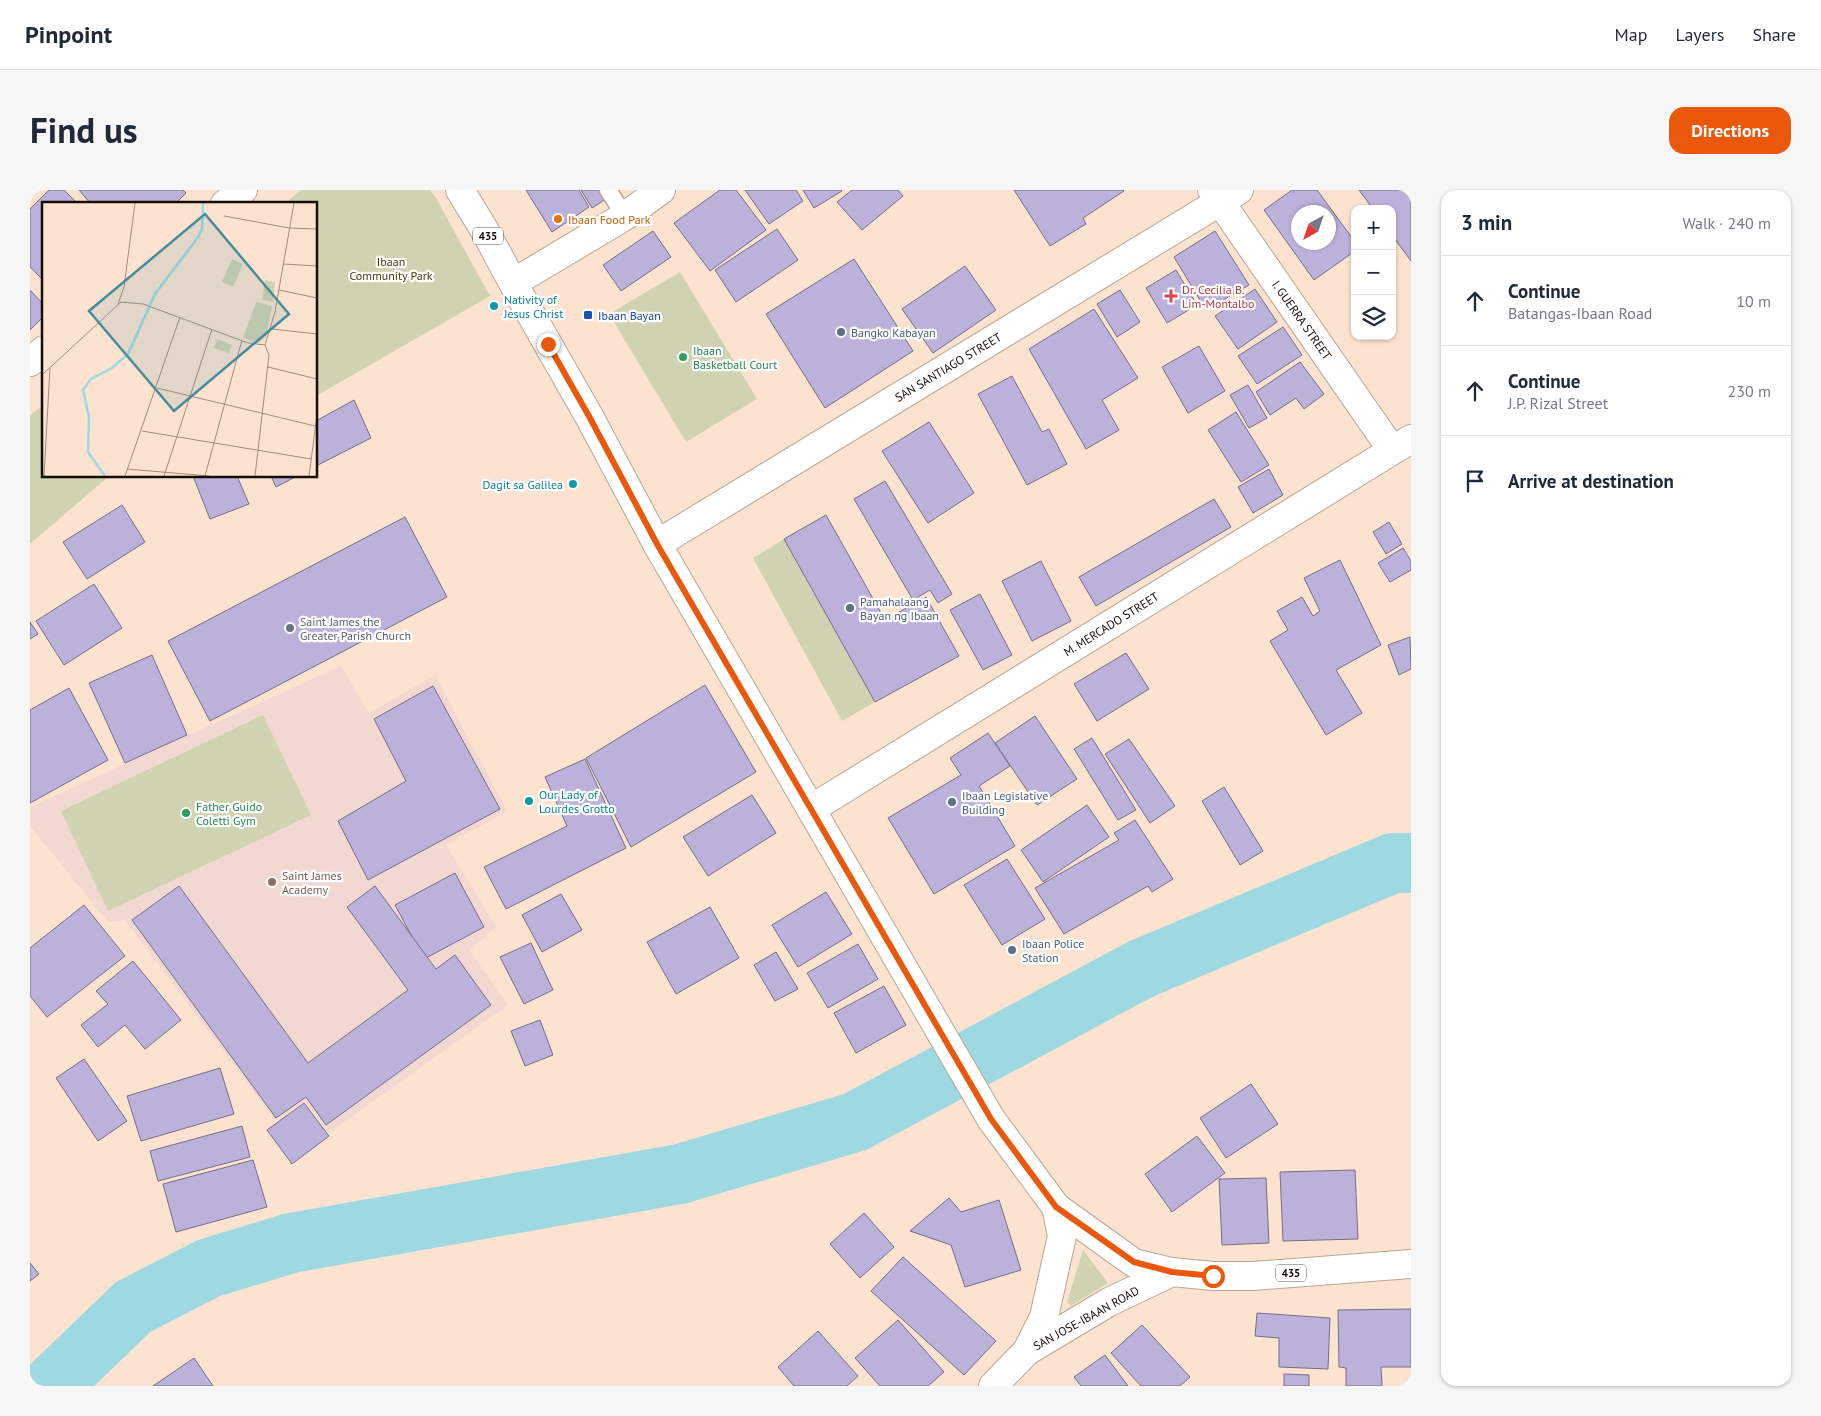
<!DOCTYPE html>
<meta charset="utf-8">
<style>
body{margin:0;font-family:"PT Sans",sans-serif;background:#f6f6f7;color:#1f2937}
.controls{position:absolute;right:15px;top:15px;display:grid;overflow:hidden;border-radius:10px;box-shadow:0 1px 4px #0004}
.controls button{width:45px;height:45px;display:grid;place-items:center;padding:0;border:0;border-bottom:1px solid #e0e1e3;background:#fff;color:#1f2937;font:25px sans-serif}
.compass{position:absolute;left:1261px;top:15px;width:45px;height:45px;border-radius:50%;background:#fff;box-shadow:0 1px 4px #0004;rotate:220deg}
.stop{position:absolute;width:15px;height:15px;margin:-11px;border:4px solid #ea580c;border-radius:50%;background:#fff}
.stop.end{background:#ea580c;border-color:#fff;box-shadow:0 1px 5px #0008}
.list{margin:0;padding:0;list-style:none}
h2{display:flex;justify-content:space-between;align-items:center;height:65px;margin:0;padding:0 20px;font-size:21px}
h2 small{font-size:16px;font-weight:400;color:#747a83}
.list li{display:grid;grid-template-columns:32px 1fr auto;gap:15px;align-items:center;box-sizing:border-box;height:90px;padding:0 20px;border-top:1px solid #e0e1e3}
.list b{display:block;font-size:19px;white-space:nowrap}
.list p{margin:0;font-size:16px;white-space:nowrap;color:#747a83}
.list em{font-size:16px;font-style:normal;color:#747a83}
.icon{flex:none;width:28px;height:28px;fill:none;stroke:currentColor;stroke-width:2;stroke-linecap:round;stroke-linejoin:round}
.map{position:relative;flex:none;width:1381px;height:1196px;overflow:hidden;border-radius:15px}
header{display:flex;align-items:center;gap:30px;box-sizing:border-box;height:70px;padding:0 25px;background:#fff;border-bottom:1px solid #e0e1e3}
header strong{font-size:24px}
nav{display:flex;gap:28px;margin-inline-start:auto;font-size:18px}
.intro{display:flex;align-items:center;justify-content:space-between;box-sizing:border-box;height:120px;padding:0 30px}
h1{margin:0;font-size:35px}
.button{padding:12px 22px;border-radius:15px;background:#ea580c;color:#fff;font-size:18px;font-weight:700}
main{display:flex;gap:30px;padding:0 30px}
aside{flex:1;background:#fff;border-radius:15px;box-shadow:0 1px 4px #0004}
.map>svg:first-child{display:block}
.education{fill:#f1d8d0}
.green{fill:#d0d3b1}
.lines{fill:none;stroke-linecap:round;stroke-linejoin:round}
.river{stroke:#9ed9e2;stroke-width:60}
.building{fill:#bcb1db;stroke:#746e86;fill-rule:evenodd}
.lane-casing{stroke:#bca492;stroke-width:19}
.street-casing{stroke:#bca492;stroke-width:30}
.secondary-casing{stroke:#bca492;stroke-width:30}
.primary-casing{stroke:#bca492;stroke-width:30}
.lane{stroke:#fff;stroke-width:16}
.street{stroke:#fff;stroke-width:28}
.secondary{stroke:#fff;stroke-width:28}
.primary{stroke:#fff;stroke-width:28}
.route{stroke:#ea580c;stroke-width:6}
.food-dot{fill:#e8710a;stroke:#fff;stroke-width:2}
.health-dot{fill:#e0444e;stroke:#fff;stroke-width:2}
.culture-dot{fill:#0f9aa8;stroke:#fff;stroke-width:2}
.transit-dot{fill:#1a4fb4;stroke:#fff;stroke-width:2}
.service-dot{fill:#5c6f8a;stroke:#fff;stroke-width:2}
.leisure-dot{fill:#2e9e5b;stroke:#fff;stroke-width:2}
.worship-dot{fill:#6b7280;stroke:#fff;stroke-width:2}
.education-dot{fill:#8d6e63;stroke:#fff;stroke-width:2}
.labels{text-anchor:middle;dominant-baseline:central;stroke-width:4.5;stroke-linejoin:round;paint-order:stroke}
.shield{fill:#fff;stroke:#5b5651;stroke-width:1}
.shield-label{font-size:11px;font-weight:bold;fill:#150d07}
.food-label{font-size:12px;fill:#c56008;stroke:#fff;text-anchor:start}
.park-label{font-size:12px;fill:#41420c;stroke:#fff}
.health-label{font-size:12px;fill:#be3a42;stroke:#fff;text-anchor:start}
.culture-label{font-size:12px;fill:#0d838f;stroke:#fff;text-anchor:start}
.transit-label{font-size:12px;fill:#164399;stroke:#fff;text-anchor:start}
.street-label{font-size:12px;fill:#150d07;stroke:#fff}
.service-label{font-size:12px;fill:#4e5e75;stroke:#fff;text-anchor:start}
.leisure-label{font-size:12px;fill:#27864d;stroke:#fff;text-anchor:start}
.worship-label{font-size:12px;fill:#5b616d;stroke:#fff;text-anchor:start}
.education-label{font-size:12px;fill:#785e54;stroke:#fff;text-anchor:start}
.inset-river{fill:none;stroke:#9ed9e2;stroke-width:2.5}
.inset-road{fill:none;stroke:#a08d80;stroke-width:1}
.view{fill:#488b9b;fill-opacity:0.15;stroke:#488b9b;stroke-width:2.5}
.inset-edge{fill:none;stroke:#150d07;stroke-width:2.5}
</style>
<header>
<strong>Pinpoint</strong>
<nav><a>Map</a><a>Layers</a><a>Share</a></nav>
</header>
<div class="intro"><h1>Find us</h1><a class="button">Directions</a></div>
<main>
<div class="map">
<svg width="1381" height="1196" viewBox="0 0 1381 1196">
<rect width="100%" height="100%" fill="#fce3d0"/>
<path class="education" d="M 311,476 L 339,523 L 405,485 L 477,621 L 416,655 L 466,736 L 440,761 L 478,815 L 299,943 L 275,911 L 245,930 L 95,730 L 78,732 L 0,636 L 0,617 Z"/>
<g class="green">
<path d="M 271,0 L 400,0 L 406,8 L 460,106 L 286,206 L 286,14 L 254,14 Z"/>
<path d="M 650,82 L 727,209 L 656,252 L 579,124 Z"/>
<path d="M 14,214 L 14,286 L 79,286 L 0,354 L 0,226 Z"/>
<path d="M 754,349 L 845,512 L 812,531 L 723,368 Z"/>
<path d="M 233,525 L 281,625 L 78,721 L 31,621 Z"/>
<path d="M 1053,1060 L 1078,1093 L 1041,1116 L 1037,1112 Z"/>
</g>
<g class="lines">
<path class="river" d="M 21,1196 L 103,1117 L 179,1078 L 261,1053 L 650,984 L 825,932 L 1111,779 L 1363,673 L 1381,673"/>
</g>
<g class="building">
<path d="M 19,0 L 34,0 L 48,14 L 14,14 L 14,91 L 0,77 L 0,19 Z"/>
<path d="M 49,0 L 153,0 L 156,3 L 145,14 L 61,14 Z"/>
<path d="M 496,0 L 549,0 L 559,17 L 522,42 Z"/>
<path d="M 551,0 L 590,0 L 562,18 Z"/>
<path d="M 690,0 L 706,0 L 736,40 L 680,81 L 644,33 Z"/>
<path d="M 715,0 L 766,0 L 773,11 L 739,34 Z"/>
<path d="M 773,0 L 811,0 L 812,1 L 784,18 Z"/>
<path d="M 822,0 L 868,0 L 873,6 L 832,40 L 807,12 Z"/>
<path d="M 984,0 L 1093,0 L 1094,1 L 1053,28 L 1056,34 L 1020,56 Z"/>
<path d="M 1262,0 L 1287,0 L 1325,52 L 1325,61 L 1284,90 L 1234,20 ZM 1268,22 L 1298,22 L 1298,52 L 1268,52 Z"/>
<path d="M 1329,0 L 1381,0 L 1381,71 L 1362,45 L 1362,19 L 1343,19 Z"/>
<path d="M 747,39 L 768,70 L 706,112 L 685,80 Z"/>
<path d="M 623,41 L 641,67 L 591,101 L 573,75 Z"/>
<path d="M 1185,41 L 1219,95 L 1176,120 L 1144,67 Z"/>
<path d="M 824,69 L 883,161 L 795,218 L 736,124 Z"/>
<path d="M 935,76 L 966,120 L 903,163 L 872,119 Z"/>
<path d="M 1146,80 L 1167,115 L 1137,133 L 1116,98 Z"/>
<path d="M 1225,99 L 1247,132 L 1208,159 L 1185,126 Z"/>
<path d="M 0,100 L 14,115 L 14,126 L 0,140 Z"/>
<path d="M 1090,100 L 1110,132 L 1087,147 L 1067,114 Z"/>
<path d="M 1064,119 L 1108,188 L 1072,210 L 1089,240 L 1056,259 L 999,159 Z"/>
<path d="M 1253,137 L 1272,165 L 1227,194 L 1208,166 Z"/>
<path d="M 1169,156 L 1195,201 L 1158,223 L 1132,177 Z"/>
<path d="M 1270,172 L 1294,204 L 1274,219 L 1266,208 L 1240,225 L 1226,202 Z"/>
<path d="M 982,186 L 1012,242 L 1019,239 L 1037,274 L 997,295 L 948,204 Z"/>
<path d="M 1218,195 L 1237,228 L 1219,238 L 1200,205 Z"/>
<path d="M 324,210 L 341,248 L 286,276 L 286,231 Z"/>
<path d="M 1206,222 L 1239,275 L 1211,292 L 1178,240 Z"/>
<path d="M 899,232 L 944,303 L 898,333 L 852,261 Z"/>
<path d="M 1239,279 L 1253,305 L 1223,323 L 1208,297 Z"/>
<path d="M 163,286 L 207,286 L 219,314 L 180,329 Z"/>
<path d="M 241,286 L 267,286 L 246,297 Z"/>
<path d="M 855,291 L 922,404 L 908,413 L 900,400 L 883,410 L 824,309 Z"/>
<path d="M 1184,309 L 1201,337 L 1066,416 L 1049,387 Z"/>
<path d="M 92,315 L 115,352 L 57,389 L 33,352 Z"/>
<path d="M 796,325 L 855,430 L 896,407 L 929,466 L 845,512 L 754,349 Z"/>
<path d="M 375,327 L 417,407 L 180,531 L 138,451 Z"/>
<path d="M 1359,332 L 1372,354 L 1356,364 L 1343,342 Z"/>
<path d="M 1373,358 L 1381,371 L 1381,380 L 1360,392 L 1348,373 Z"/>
<path d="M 1310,370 L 1351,455 L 1306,480 L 1332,523 L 1296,545 L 1240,451 L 1258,440 L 1247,421 L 1272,407 L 1283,426 L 1290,421 L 1274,388 Z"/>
<path d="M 1011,371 L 1041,431 L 1002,451 L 972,391 Z"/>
<path d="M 64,394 L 92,438 L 34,475 L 6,431 Z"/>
<path d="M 950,404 L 982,465 L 953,480 L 920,420 Z"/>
<path d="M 0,432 L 8,444 L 0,449 Z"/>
<path d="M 1380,447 L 1381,479 L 1369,485 L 1358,455 Z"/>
<path d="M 1096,463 L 1119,499 L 1067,531 L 1044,494 Z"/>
<path d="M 122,465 L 157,545 L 95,573 L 59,493 Z"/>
<path d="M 675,495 L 726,582 L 601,657 L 556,568 Z"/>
<path d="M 403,496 L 470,619 L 338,690 L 308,631 L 376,591 L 344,529 Z"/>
<path d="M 39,498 L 78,570 L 0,613 L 0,520 Z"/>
<path d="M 1005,526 L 1047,589 L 1007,615 L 965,553 Z"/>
<path d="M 958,543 L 980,576 L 949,596 L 985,656 L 904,704 L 858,628 L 931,585 L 920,568 Z"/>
<path d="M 1062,548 L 1106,620 L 1088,630 L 1044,559 Z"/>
<path d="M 1099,549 L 1145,616 L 1120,633 L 1075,564 Z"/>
<path d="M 555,569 L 596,658 L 476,719 L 454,677 L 537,636 L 515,587 Z"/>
<path d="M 1194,597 L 1233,661 L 1210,675 L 1172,611 Z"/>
<path d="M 722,605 L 746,643 L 678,686 L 653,647 Z"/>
<path d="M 1057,615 L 1079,647 L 1013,692 L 991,660 Z"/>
<path d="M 1105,630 L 1143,689 L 1122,702 L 1118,696 L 1034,744 L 1005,698 L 1089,650 L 1084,643 Z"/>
<path d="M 977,669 L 1015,729 L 972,755 L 934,695 Z"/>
<path d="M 425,683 L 454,737 L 394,769 L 365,715 Z"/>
<path d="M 149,696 L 278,873 L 378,800 L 317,717 L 345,696 L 406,779 L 425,765 L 461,815 L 296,935 L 276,907 L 246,928 L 102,730 Z"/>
<path d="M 796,702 L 822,744 L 768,777 L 742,735 Z"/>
<path d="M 531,704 L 552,740 L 512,762 L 492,725 Z"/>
<path d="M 54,715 L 95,766 L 17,827 L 0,806 L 0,758 Z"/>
<path d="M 680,717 L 709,768 L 646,804 L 617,752 Z"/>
<path d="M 501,753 L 523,800 L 494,814 L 470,767 Z"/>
<path d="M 828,754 L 848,789 L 798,818 L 777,783 Z"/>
<path d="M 746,762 L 768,799 L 745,811 L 724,775 Z"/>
<path d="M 103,771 L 151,830 L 115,859 L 95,835 L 68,857 L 51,835 L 78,814 L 66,801 Z"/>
<path d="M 854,796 L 876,835 L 826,863 L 804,823 Z"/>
<path d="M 510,830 L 523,865 L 495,876 L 481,841 Z"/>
<path d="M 54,869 L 97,931 L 68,951 L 26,888 Z"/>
<path d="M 190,878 L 204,924 L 111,951 L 97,906 Z"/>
<path d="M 1221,894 L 1248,934 L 1196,968 L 1170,928 Z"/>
<path d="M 274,913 L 299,946 L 262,974 L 237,940 Z"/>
<path d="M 212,936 L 220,967 L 128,991 L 120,961 Z"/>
<path d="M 1167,946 L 1195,983 L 1142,1022 L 1115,984 Z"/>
<path d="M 223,970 L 237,1017 L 146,1042 L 133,994 Z"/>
<path d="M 1325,980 L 1328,1049 L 1253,1051 L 1250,982 Z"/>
<path d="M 1236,988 L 1239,1053 L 1192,1055 L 1189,989 Z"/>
<path d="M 919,1008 L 931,1022 L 969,1010 L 991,1080 L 935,1097 L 921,1055 L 880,1041 Z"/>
<path d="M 834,1023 L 864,1057 L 830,1088 L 800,1054 Z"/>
<path d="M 873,1067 L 966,1151 L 934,1185 L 841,1101 Z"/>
<path d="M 0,1073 L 9,1084 L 0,1091 Z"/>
<path d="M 1381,1119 L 1381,1177 L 1351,1177 L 1352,1196 L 1316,1196 L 1316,1178 L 1309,1177 L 1308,1120 Z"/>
<path d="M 1227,1123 L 1300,1128 L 1298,1179 L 1249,1177 L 1249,1148 L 1225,1146 Z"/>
<path d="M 868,1130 L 914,1182 L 898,1196 L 850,1196 L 825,1168 Z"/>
<path d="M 1112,1135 L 1160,1187 L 1150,1196 L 1111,1196 L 1081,1163 Z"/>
<path d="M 788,1141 L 828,1186 L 817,1196 L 764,1196 L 748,1177 Z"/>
<path d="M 1075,1165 L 1098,1196 L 1051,1196 L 1044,1187 Z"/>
<path d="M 164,1168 L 183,1196 L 123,1196 Z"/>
<path d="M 1254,1184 L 1279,1185 L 1279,1196 L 1254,1196 Z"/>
</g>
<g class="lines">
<defs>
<path id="lane" d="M 578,0 L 595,26"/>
<g id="street">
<path d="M 1182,0 L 1362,260"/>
<path d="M 483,93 L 595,26 L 631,0"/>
<path d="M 627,354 L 1209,0"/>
<path d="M 781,619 L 1381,249"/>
</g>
<g id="secondary">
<path d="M 997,1161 L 1014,1127 L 1032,1046 L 1026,1017"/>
<path d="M 963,1196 L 997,1161 L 1079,1112 L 1142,1082"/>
</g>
<g id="primary">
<path d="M 430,0 L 455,41 L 483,93 L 560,228 L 627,354 L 961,929 L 1026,1017 L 1104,1073 L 1142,1082 L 1183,1086 L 1223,1086 L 1381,1074"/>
<path d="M 195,14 L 213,0"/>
<path d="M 0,172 L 14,160"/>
</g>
</defs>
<use href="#lane" class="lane-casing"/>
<use href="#street" class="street-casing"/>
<use href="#secondary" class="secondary-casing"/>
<use href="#primary" class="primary-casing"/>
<use href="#lane" class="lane"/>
<use href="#street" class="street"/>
<use href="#secondary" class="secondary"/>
<use href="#primary" class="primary"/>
</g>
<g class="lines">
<path class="route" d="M 518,154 L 560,228 L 627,354 L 961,929 L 1026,1017 L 1104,1072 L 1142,1082 L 1183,1086"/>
</g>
<circle class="food-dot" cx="528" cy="29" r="5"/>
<path class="health-dot" d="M1138.5 98.5h5v5h5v5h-5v5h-5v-5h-5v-5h5z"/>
<g class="culture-dot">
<circle cx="464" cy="116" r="5"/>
<circle cx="543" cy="294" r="5"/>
<circle cx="499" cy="611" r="5"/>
</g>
<rect class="transit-dot" x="553" y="120" width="10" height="10" rx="2.5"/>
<g class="service-dot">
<circle cx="811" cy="142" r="5"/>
<circle cx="820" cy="418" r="5"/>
<circle cx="922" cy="612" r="5"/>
<circle cx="982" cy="760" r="5"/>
</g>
<g class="leisure-dot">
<circle cx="653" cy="167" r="5"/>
<circle cx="156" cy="623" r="5"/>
</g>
<circle class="worship-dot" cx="260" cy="438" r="5"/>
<circle class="education-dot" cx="242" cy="692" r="5"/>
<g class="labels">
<g class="shield">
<rect x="443" y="37.5" width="30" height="17" rx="4"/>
<rect x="1246" y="1074.5" width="30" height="17" rx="4"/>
</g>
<g class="shield-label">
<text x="458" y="46">435</text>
<text x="1261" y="1083">435</text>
</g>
<g class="food-label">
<text x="538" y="29">Ibaan Food Park</text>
</g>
<g class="park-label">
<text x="361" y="71">Ibaan<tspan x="361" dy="14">Community Park</tspan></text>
</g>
<g class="health-label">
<text x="1152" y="99">Dr. Cecilia B.<tspan x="1152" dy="14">Lim-Montalbo</tspan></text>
</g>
<g class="culture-label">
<text x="474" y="109">Nativity of<tspan x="474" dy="14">Jesus Christ</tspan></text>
<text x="533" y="294" text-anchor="end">Dagit sa Galilea</text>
<text x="509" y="604">Our Lady of<tspan x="509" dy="14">Lourdes Grotto</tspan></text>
</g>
<g class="transit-label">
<text x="568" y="125">Ibaan Bayan</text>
</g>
<g class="street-label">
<text transform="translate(1272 130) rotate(55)">I. GUERRA STREET</text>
<text transform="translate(918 177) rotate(-31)">SAN SANTIAGO STREET</text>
<text transform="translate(1081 434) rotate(-32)">M. MERCADO STREET</text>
<text transform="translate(1056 1128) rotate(-29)">SAN JOSE-IBAAN ROAD</text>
</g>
<g class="service-label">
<text x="821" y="142">Bangko Kabayan</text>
<text x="830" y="411">Pamahalaang<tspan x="830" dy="14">Bayan ng Ibaan</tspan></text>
<text x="932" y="605">Ibaan Legislative<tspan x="932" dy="14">Building</tspan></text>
<text x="992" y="753">Ibaan Police<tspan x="992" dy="14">Station</tspan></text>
</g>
<g class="leisure-label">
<text x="663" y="160">Ibaan<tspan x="663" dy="14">Basketball Court</tspan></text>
<text x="166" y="616">Father Guido<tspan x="166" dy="14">Coletti Gym</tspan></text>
</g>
<g class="worship-label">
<text x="270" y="431">Saint James the<tspan x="270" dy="14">Greater Parish Church</tspan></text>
</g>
<g class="education-label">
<text x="252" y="685">Saint James<tspan x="252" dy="14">Academy</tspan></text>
</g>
</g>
<g transform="translate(12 12)">
<rect width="275" height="275" fill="#fce3d0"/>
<path d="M 190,57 L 201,62 L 191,85 L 180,80 ZM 223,78 L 233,80 L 231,100 L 220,98 ZM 214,100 L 230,104 L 224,135 L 217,141 L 201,136 ZM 175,137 L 190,143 L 187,151 L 172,146 Z" fill="#d0d3b1"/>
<path class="inset-river" d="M 63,274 L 46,250 L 47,215 L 41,188 L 49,177 L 70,166 L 86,152 L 113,92 L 157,34 L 160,26 L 161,1"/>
<path class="inset-road" d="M 182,14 L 247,26 L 275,27M 241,62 L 275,64M 237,88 L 275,96M 76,102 L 82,85 L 93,1M 230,127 L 275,132M 223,143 L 233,110 L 252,1M 226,165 L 275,177M 0,173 L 79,100 L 101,102 L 206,141 L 223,143M 115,186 L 273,224M 100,229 L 269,257M 85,267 L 167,274M 2,274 L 8,166M 83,274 L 138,115M 122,274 L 170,127M 163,274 L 200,138M 213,274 L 227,153 L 223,143M 267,274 L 275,213"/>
<path class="view" d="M 163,12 L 247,112 L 132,209 L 47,109 Z"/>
<rect width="275" height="275" class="inset-edge"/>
</g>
</svg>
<div class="controls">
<button>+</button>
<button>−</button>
<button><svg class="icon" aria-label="layers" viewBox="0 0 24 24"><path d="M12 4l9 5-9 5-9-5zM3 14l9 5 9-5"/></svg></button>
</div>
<svg class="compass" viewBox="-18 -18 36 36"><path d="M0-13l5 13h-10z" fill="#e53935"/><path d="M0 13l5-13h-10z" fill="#747a83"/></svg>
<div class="stop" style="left:1183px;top:1086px"></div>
<div class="stop end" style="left:518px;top:154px"></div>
</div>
<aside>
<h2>3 min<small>Walk · 240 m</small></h2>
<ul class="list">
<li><svg class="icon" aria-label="ahead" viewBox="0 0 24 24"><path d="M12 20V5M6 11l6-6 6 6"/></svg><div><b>Continue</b><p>Batangas-Ibaan Road</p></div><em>10 m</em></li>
<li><svg class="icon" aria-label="ahead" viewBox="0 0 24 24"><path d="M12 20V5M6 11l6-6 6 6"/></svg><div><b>Continue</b><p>J.P. Rizal Street</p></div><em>230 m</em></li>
<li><svg class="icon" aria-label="arrive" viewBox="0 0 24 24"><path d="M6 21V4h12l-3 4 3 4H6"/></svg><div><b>Arrive at destination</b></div></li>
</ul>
</aside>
</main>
